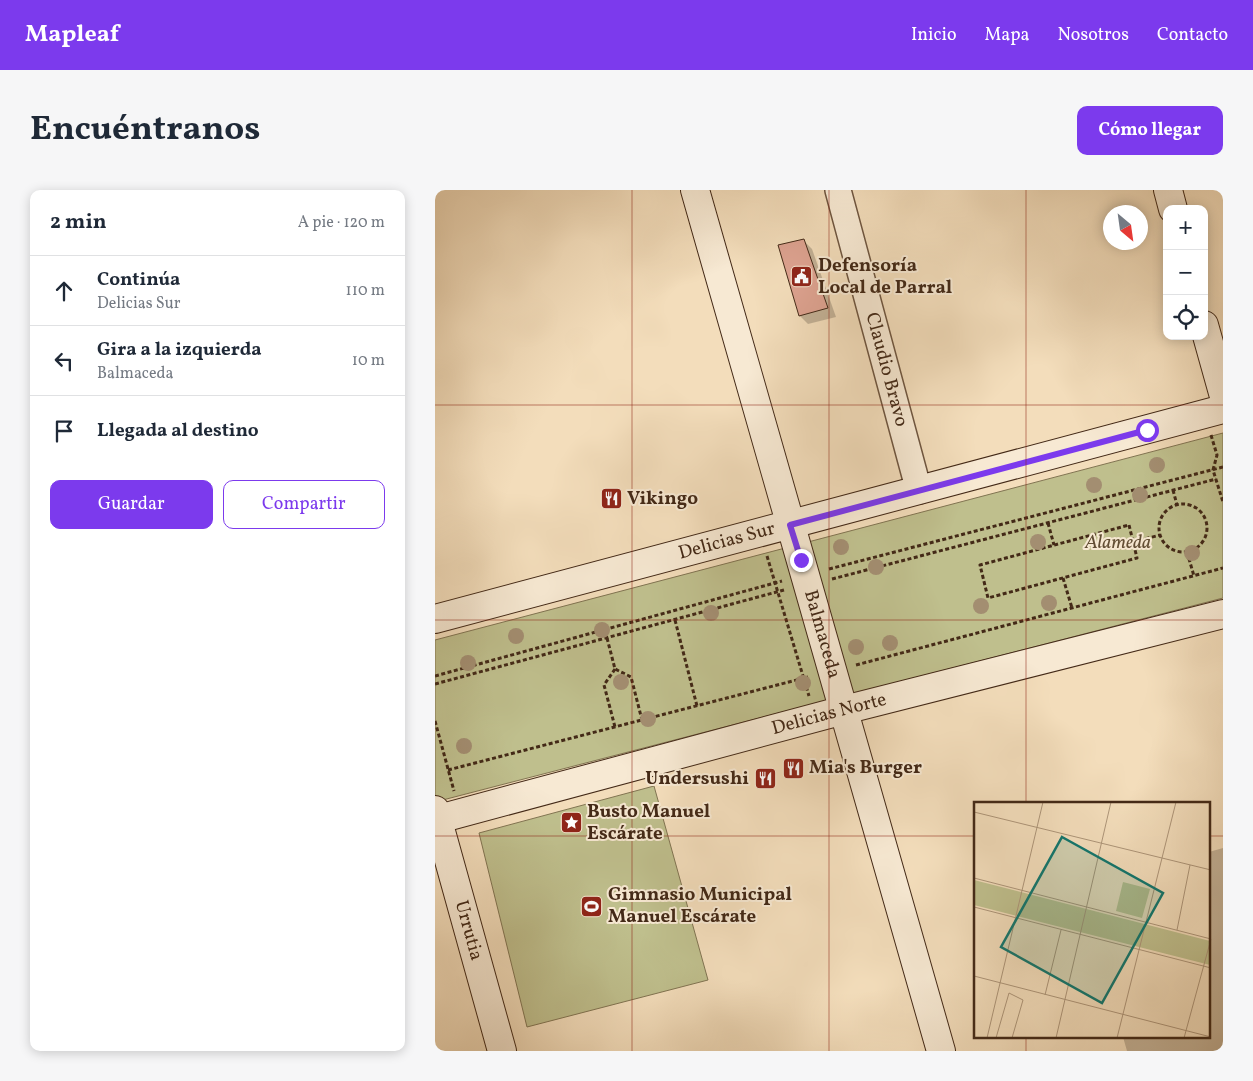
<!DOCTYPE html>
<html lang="es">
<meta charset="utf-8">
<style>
body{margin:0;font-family:Vollkorn,serif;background:#f6f6f7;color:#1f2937}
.controls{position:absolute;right:15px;top:15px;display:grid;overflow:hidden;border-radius:10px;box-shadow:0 2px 12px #0003}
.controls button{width:45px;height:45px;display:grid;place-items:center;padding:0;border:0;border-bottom:1px solid #e0e1e3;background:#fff;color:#1f2937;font:25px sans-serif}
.compass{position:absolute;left:668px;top:15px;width:45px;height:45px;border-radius:50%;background:#fff;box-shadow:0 2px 12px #0003;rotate:151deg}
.stop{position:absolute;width:15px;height:15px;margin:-11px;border:4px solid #7c3aed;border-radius:50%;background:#fff}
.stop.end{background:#7c3aed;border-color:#fff;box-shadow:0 1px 5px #0008}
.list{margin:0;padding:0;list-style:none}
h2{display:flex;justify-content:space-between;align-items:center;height:65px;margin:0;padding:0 20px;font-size:21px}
h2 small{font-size:16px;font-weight:400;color:#747a83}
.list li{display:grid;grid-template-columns:32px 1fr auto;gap:15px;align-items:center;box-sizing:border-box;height:70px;padding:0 20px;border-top:1px solid #e0e1e3}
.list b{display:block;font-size:19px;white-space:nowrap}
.list p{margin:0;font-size:16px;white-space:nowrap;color:#747a83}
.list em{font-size:16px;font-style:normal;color:#747a83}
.actions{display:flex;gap:10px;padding:15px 20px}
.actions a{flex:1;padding:11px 0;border:1px solid #7c3aed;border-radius:10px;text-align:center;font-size:18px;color:#7c3aed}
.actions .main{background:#7c3aed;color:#fff}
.icon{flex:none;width:28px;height:28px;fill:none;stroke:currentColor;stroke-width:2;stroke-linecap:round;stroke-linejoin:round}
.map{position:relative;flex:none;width:788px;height:861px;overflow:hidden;border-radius:10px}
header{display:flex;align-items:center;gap:30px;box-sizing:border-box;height:70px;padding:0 25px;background:#7c3aed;color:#fff}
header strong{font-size:24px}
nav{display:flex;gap:28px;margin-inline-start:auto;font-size:18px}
.intro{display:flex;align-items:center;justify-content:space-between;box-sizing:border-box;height:120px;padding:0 30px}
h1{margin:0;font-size:35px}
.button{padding:12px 22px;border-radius:10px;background:#7c3aed;color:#fff;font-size:18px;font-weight:700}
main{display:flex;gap:30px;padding:0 30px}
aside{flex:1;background:#fff;border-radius:10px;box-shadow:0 2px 12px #0003}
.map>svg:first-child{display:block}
.green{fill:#bfbf8d;stroke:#817452}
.shadow{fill:#0003}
.building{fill:#dda290;stroke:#432917}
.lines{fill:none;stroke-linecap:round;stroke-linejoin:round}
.street-casing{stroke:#6f5640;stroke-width:28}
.secondary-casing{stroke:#432917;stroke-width:30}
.path{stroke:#432917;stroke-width:3;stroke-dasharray:4 2.5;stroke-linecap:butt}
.street{stroke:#f7e9d3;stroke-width:25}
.secondary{stroke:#f7e9d3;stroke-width:28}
.tree{fill:#a38e71}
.route{stroke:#7c3aed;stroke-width:6}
.grid{fill:none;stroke:#8f2418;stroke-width:1;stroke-opacity:0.55}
.labels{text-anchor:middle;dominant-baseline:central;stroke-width:4;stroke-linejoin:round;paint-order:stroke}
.poi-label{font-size:19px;font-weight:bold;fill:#432917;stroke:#f7e9d3;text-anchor:start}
.street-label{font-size:19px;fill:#432917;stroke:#f7e9d3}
.park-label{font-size:19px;font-style:italic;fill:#624e34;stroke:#f7e9d3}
.inset-road{fill:none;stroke:#ad9579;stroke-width:1}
.view{fill:#0f766e;fill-opacity:0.15;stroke:#0f766e;stroke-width:2.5}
.inset-edge{fill:none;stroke:#432917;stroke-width:2.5}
</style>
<header>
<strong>Mapleaf</strong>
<nav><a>Inicio</a><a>Mapa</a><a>Nosotros</a><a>Contacto</a></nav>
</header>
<div class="intro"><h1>Encuéntranos</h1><a class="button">Cómo llegar</a></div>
<main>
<aside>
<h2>2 min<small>A pie · 120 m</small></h2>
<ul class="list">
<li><svg class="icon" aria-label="ahead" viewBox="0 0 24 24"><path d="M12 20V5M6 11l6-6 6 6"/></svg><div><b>Continúa</b><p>Delicias Sur</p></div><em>110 m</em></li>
<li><svg class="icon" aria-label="left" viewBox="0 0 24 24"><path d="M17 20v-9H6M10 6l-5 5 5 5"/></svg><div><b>Gira a la izquierda</b><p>Balmaceda</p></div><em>10 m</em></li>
<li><svg class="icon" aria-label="arrive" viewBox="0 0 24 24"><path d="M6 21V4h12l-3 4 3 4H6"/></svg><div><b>Llegada al destino</b></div></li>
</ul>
<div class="actions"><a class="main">Guardar</a><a>Compartir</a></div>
</aside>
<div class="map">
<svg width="788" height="861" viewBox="0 0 788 861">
<rect width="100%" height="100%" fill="#f3ddbb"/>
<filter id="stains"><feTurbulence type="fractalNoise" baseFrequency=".004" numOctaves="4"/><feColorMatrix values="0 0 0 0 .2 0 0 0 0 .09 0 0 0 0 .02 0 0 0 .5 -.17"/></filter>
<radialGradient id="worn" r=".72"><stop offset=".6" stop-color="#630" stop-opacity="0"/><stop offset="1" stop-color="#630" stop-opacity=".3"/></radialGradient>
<g class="green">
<path d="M 788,243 L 788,408 L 0,612 L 0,450 Z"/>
<path d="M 219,596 L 273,790 L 92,837 L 44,643 Z"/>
</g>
<g class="shadow">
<path d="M 368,50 L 377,59 L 401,127 L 373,134 L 365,126 Z"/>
<path d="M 788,658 L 788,861 L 692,861 L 688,847 L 774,847 L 774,662 Z"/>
</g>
<path class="building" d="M 369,49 L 393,118 L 364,126 L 343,55 Z"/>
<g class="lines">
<defs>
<g id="street">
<path id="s1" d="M 403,0 L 484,301"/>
</g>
<g id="secondary">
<path id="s2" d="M 260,0 L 506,861"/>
<path d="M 733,0 L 738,19"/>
<path d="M 769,135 L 788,203"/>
<path id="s3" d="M 0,429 L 788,219"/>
<path id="s4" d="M 0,620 L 67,861"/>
<path id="s5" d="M 0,630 L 409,520 L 788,424"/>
</g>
</defs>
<use href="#street" class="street-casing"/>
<use href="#secondary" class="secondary-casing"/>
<g class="path">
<path d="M 776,245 L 782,265 L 778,280 L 788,312"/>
<path d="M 738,300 L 742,315"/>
<circle cx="748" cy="338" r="24"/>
<path d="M 613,333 L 619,355"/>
<path d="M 694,335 L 702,368 L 553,408 L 545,375 Z"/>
<path d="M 698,352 L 725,345"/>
<path d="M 752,362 L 759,386"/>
<path d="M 332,366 L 374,506"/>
<path d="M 394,379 L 788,277"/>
<path d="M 628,388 L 637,418"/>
<path d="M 397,389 L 781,289"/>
<path d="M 240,430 L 262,516"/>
<path d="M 172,448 L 180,479 L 196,487 L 207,530"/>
<path d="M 421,475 L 788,378"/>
<path d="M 180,479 L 169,495 L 180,537"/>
<path d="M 0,486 L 347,391"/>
<path d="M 0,494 L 349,400"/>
<path d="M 0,531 L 19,601"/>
<path d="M 13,580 L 373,487"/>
</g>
<use href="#street" class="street"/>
<use href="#secondary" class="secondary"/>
</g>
<g class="tree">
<circle cx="722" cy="275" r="8"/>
<circle cx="659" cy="295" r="8"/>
<circle cx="705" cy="305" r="8"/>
<circle cx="603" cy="352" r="8"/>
<circle cx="406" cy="357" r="8"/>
<circle cx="757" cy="363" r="8"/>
<circle cx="441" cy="377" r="8"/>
<circle cx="614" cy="413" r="8"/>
<circle cx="546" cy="416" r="8"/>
<circle cx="276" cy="423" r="8"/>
<circle cx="167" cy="440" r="8"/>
<circle cx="81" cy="446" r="8"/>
<circle cx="455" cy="453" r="8"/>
<circle cx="421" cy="457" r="8"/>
<circle cx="33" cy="473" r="8"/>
<circle cx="186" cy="492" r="8"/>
<circle cx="368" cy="493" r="8"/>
<circle cx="213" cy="529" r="8"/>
<circle cx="29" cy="556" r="8"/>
</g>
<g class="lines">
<path class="route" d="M 366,370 L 355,335 L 712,240"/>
</g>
<path class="grid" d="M 197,0 L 197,861M 394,0 L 394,861M 591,0 L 591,614M 0,215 L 788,215M 0,430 L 788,430M 0,646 L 540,646M 774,646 L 788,646M 591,847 L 591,861"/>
<defs>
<symbol id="civic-square" viewBox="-11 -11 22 22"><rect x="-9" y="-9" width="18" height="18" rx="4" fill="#8f2418" stroke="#f7e9d3"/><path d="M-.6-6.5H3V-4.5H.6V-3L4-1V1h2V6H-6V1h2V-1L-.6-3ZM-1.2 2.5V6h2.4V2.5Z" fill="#fff"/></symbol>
<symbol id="restaurant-square" viewBox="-11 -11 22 22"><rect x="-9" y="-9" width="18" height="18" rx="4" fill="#8f2418" stroke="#f7e9d3"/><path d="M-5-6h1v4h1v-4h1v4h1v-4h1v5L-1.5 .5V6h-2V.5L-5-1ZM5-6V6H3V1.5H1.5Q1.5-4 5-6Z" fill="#fff"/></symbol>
<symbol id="sight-square" viewBox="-11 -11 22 22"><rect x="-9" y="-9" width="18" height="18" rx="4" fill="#8f2418" stroke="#f7e9d3"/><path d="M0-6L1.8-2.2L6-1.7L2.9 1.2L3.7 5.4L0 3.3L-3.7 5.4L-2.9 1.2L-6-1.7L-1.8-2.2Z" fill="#fff"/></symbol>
<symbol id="stadium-square" viewBox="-11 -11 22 22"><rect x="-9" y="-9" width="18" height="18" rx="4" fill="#8f2418" stroke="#f7e9d3"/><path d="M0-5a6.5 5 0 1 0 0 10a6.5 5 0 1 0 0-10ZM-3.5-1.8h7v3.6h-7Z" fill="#fff"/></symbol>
</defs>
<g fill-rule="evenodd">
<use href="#civic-square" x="354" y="74" width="25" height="25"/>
<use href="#restaurant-square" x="164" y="296" width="25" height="25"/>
<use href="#restaurant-square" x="346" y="566" width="25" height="25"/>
<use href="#restaurant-square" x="318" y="576" width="25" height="25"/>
<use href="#sight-square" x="124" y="620" width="25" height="25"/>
<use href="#stadium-square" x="144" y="704" width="25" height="25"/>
</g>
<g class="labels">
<g class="poi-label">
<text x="383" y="76">Defensoría<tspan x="383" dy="22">Local de Parral</tspan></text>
<text x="192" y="309">Vikingo</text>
<text x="374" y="578">Mia's Burger</text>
<text x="314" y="589" text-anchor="end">Undersushi</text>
<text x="152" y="622">Busto Manuel<tspan x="152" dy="22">Escárate</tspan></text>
<text x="173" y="705">Gimnasio Municipal<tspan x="173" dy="22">Manuel Escárate</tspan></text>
</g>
<g class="street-label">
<text stroke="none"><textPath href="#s1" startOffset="186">Claudio Bravo</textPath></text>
<text stroke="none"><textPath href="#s3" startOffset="302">Delicias Sur</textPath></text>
<text stroke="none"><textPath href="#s2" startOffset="462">Balmaceda</textPath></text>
<text stroke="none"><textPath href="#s5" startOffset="408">Delicias Norte</textPath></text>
<text stroke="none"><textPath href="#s4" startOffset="125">Urrutia</textPath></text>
</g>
<g class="park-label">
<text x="683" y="353">Alameda</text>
</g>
</g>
<g transform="translate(539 612)">
<rect width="236" height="236" fill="#f3ddbb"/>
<path d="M 0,78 L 236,139 L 236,163 L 0,103 ZM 149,80 L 176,87 L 168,116 L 142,109 Z" fill="#bfbf8d"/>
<path class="inset-road" d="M 0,10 L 237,68M 0,76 L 237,137M 0,105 L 237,166M 203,128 L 216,63M 0,174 L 237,235M 71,193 L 87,128M 13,236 L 69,0M 22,236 L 35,191 L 49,198 L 38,236M 82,236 L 137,0M 143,236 L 202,0M 210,236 L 237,137"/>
<path class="view" d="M 88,35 L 189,91 L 128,201 L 27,145 Z"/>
<rect width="236" height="236" class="inset-edge"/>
</g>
<rect width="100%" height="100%" filter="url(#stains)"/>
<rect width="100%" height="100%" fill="url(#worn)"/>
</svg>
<div class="controls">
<button>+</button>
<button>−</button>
<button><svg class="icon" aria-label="locate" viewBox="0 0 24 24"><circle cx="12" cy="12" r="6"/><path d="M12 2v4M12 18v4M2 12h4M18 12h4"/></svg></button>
</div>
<svg class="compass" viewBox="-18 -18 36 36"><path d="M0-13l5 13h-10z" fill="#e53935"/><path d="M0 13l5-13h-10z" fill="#747a83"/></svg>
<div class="stop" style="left:712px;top:240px"></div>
<div class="stop end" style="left:366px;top:370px"></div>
</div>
</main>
